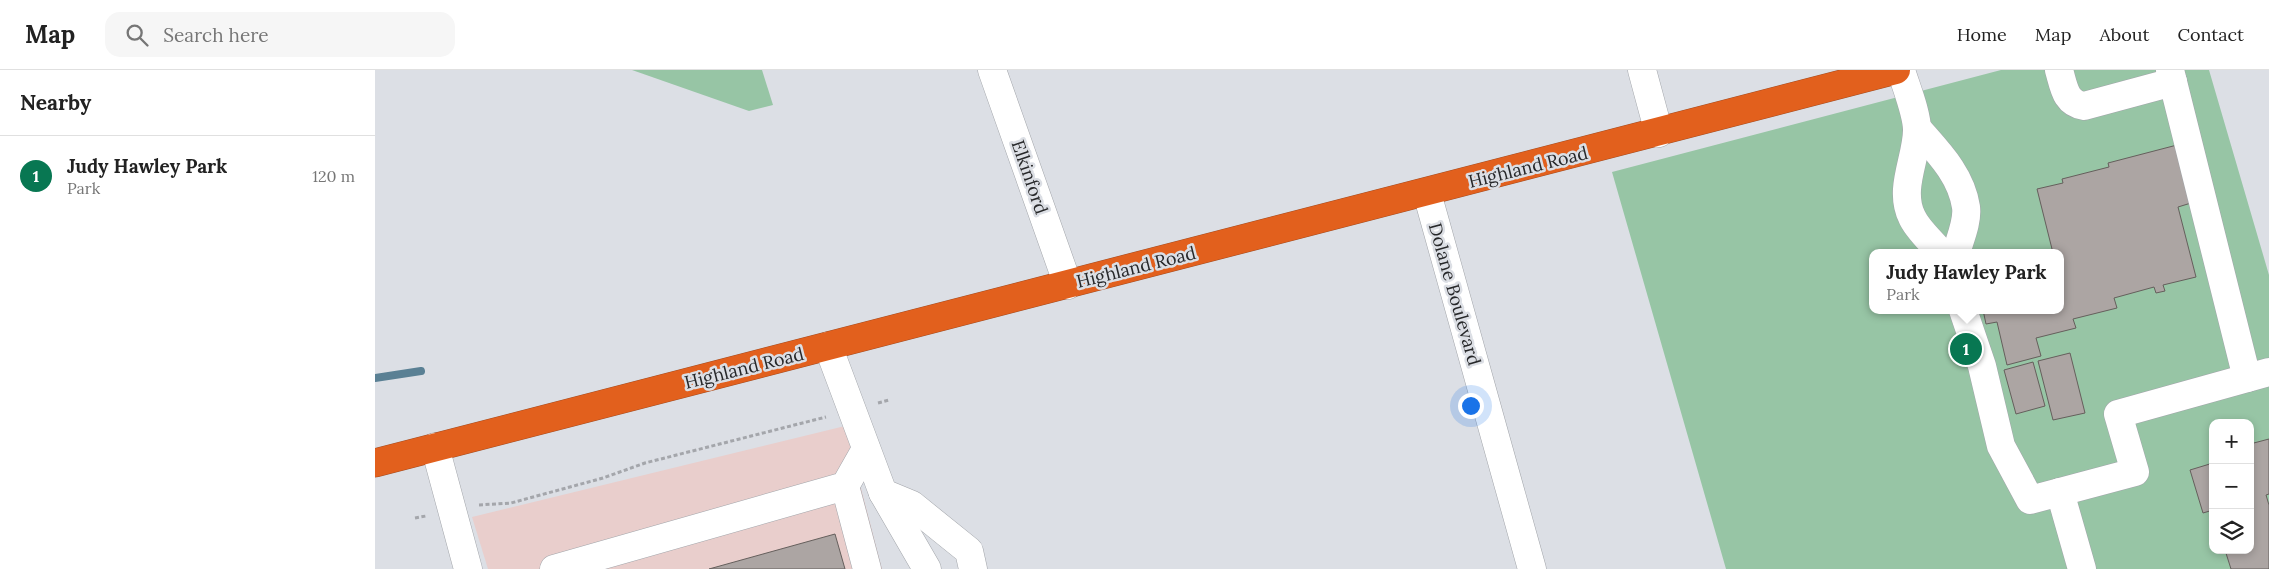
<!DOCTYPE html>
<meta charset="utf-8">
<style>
body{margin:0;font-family:Lora,serif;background:#f6f6f6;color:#222}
.controls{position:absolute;right:15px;bottom:15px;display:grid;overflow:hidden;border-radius:10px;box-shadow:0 2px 8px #0003}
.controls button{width:45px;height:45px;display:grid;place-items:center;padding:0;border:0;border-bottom:1px solid #e0e0e0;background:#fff;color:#222;font:25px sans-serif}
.you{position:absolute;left:1095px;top:335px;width:18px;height:18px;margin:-12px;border:4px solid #fff;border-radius:50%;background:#1a73e8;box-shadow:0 0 0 8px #1a73e833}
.badge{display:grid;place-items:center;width:32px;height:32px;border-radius:50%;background:#087752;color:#fff;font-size:16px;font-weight:700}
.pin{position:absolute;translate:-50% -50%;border:2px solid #fff;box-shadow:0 1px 5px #0006}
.popup{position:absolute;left:1494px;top:179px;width:195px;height:65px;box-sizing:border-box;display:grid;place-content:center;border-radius:10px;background:#fff;filter:drop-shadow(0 1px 4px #0005);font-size:16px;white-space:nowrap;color:#767676}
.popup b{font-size:19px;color:#222}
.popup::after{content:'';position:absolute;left:50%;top:100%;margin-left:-10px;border:10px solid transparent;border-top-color:#fff}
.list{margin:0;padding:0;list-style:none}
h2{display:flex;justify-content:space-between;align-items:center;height:65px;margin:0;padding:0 20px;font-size:21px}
h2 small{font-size:16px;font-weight:400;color:#767676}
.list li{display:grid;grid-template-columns:32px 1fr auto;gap:15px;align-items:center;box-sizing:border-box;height:80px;padding:0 20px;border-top:1px solid #e0e0e0}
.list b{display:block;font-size:19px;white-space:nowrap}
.list p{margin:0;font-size:16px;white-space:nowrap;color:#767676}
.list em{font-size:16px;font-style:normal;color:#767676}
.icon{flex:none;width:28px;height:28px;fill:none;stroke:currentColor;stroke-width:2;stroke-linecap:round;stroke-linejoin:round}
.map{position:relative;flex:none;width:1894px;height:499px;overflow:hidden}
header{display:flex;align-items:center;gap:30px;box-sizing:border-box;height:70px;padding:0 25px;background:#fff;border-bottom:1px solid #e0e0e0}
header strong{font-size:24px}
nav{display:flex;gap:28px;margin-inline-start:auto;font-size:18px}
.search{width:350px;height:45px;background:#f6f6f6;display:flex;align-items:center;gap:12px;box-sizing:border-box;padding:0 18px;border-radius:15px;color:#767676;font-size:19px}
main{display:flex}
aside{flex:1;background:#fff}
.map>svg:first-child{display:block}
.commercial{fill:#e9cecc}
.green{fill:#97c5a5;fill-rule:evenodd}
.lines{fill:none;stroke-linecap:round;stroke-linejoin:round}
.stream{stroke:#5a8094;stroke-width:8}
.building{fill:#aca5a3;stroke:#655f5c}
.minor-casing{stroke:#a2a5aa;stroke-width:29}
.highway-casing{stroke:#a14c22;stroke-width:29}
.path{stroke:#a4a6ab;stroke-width:3;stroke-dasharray:4 2.5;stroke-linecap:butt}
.minor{stroke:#fff;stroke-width:28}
.highway{stroke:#e2601d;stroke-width:28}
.labels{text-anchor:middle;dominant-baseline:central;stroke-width:5;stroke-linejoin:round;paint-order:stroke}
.street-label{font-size:18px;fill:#27282a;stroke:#dcdfe5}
</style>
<header>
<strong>Map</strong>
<div class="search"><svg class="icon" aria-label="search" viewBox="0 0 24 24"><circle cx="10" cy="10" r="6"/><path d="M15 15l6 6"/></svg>Search here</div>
<nav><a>Home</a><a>Map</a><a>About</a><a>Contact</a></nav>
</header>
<main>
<aside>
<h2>Nearby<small></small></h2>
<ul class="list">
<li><span class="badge">1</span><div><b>Judy Hawley Park</b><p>Park</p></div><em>120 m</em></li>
</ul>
</aside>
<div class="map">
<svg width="1894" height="499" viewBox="0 0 1894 499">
<rect width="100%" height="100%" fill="#dcdfe5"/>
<path class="commercial" d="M 470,356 L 507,499 L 113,499 L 97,447 Z"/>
<g class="green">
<path d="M 257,0 L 387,0 L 398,35 L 374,41 Z"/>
<path d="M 1626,0 L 1834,0 L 1894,205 L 1894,499 L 1351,499 L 1237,102 ZM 1497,183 L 1685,183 L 1685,240 L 1497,240 ZM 1838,353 L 1875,353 L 1875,480 L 1838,480 Z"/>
</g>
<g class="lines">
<path class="stream" d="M 0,308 L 46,301"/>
</g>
<g class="building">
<path d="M 1802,75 L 1816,133 L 1803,137 L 1821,207 L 1788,215 L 1790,221 L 1781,223 L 1779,217 L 1739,228 L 1742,238 L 1698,249 L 1701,258 L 1661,268 L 1666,286 L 1632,295 L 1622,252 L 1611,254 L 1608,240 L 1685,240 L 1685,183 L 1678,183 L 1662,119 L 1688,113 L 1687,109 L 1734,97 L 1733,93 Z"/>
<path d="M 1695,283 L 1710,343 L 1678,350 L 1663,291 Z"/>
<path d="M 1658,292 L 1670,336 L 1641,344 L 1629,300 Z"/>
<path d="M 1894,369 L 1894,424 L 1891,425 L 1894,435 L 1894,499 L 1856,499 L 1850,480 L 1875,480 L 1875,374 Z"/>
<path d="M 1838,393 L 1838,440 L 1828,443 L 1815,400 Z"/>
<path d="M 460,464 L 470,499 L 334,499 Z"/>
</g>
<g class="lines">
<defs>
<g id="minor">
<path d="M 617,0 L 693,215"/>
<path d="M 1267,0 L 1284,63"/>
<path d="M 1526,0 C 1531,17 1542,43 1542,60 C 1542,88 1523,119 1537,147 C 1542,159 1557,172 1566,183"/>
<path d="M 1684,0 C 1689,17 1690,33 1709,36 L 1798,12"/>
<path d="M 1795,0 L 1872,308"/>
<path d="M 1542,58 C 1562,81 1586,104 1591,137 C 1593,151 1585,169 1581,183"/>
<path d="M 1052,123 L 1157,499"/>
<path d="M 1588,240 L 1607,296 L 1626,376 L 1655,430 L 1760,402 L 1743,344 L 1894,302"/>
<path d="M 453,276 L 508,423 L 552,499"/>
<path d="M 60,377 L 93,499"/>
<path d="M 470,416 L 492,499"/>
<path d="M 1685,422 L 1707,499"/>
<path d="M 508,423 L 537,435 L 594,481 L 598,499"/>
<path d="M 179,499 L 470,416 L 491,379"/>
</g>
<path id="highway" d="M 0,393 L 1521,0"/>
</defs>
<use href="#minor" class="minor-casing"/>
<use href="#highway" class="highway-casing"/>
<g class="path">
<path d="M 503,333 L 514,330"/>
<path d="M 104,435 L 136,433 L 228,408 L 270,393 L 451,347"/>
<path d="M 40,448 L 51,446"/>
</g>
<use href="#minor" class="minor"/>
<use href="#highway" class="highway"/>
</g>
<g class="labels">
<g class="street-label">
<text transform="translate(1153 97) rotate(-14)">Highland Road</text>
<text transform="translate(655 107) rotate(71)">Elkinford</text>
<text transform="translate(761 197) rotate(-14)">Highland Road</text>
<text transform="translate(1080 224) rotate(74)">Dolane Boulevard</text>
<text transform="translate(369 298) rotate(-14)">Highland Road</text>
</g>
</g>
</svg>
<div class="controls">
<button>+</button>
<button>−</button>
<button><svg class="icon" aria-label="layers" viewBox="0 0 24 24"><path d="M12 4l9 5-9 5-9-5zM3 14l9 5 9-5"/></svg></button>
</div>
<div class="you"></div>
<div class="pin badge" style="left:1591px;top:279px">1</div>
<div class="popup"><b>Judy Hawley Park</b>Park</div>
</div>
</main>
